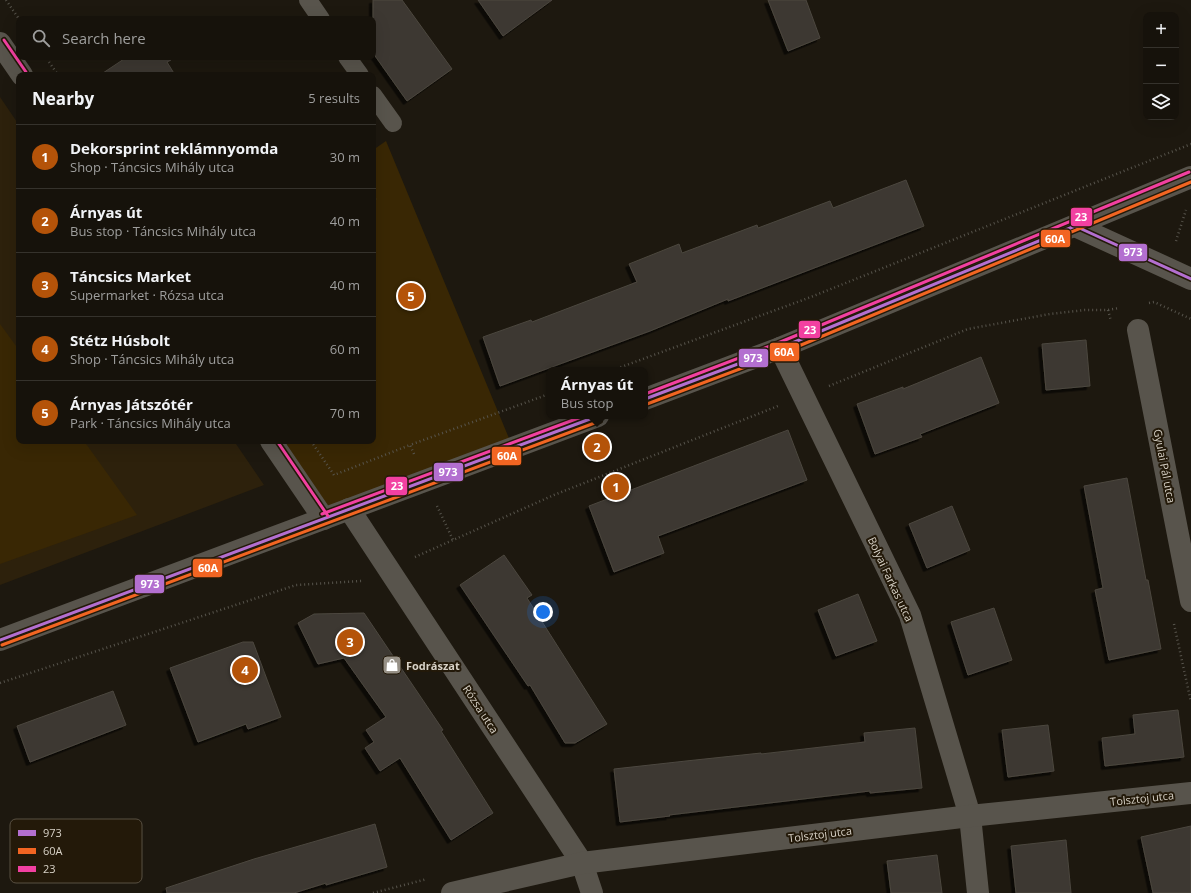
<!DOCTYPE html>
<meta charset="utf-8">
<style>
body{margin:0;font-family:"Open Sans",sans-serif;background:#232019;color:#f1f3f6}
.controls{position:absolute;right:12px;top:12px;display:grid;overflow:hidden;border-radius:8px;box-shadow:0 4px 16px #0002}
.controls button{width:36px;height:36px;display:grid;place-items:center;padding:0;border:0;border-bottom:1px solid #35322c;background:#16120b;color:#f1f3f6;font:20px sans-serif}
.you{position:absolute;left:543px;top:612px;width:14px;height:14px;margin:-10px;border:3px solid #fff;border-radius:50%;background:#1a73e8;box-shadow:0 0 0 6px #1a73e833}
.badge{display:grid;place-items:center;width:26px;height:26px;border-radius:50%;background:#b45309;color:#fff;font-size:13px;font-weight:700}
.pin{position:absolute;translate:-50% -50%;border:2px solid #fff;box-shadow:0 1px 4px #0006}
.popup{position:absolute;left:546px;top:367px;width:102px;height:52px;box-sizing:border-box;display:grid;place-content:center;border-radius:8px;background:#16120b;filter:drop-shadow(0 1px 3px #0005);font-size:13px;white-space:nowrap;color:#9e9e9d}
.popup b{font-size:15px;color:#f1f3f6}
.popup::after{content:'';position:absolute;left:50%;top:100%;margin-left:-8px;border:8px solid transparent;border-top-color:#16120b}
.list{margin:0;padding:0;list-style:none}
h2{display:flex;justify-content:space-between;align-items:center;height:52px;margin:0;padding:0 16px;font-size:17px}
h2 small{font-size:13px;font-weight:400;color:#9e9e9d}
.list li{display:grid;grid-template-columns:26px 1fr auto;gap:12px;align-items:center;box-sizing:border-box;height:64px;padding:0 16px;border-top:1px solid #35322c}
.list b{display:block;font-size:15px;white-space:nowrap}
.list p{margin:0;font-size:13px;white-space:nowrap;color:#9e9e9d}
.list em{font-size:13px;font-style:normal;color:#9e9e9d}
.icon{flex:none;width:22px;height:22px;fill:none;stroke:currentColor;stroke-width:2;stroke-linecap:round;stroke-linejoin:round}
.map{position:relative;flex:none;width:1191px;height:893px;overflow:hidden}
.search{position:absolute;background:#16120b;box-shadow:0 4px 16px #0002;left:16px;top:16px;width:360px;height:44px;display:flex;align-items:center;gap:10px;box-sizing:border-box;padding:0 14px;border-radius:8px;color:#9e9e9d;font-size:15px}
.panel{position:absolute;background:#16120b;box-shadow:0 4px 16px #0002;left:16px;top:72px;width:360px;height:372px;border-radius:8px}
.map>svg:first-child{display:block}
.built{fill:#2d210c}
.green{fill:#392704}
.building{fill:#3c3831;stroke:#4c473f;filter:url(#shadow)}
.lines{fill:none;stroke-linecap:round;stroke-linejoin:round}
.path{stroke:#57544c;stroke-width:2.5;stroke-dasharray:1 3;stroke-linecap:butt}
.service{stroke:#58544c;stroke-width:18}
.minor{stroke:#58544c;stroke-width:22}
.tertiary{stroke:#58544c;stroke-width:22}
.bus-1-casing{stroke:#231909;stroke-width:6}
.bus-2-casing{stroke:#231909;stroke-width:6}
.bus-3-casing{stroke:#231909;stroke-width:6}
.bus-1{stroke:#b36fd0;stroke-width:3}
.bus-2{stroke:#f26522;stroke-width:3}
.bus-3{stroke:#f240a1;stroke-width:3}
.labels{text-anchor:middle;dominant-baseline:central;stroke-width:4;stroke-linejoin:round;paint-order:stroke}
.street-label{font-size:11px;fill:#d8d2c7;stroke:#231909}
.poi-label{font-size:11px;font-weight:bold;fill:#d8d2c7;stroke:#231909;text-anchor:start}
.key{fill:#231909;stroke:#595042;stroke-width:1}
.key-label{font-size:11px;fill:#d8d2c7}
.line-badge{stroke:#231909;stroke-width:1.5}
.badge-label{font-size:11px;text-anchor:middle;font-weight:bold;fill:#fff}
</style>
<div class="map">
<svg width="1191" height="893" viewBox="0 0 1191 893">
<defs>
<filter id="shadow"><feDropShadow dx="-3.5" dy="3.5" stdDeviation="0" flood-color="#0009"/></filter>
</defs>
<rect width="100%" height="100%" fill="#1d180f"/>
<path class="built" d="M 0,97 L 19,125 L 19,441 L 234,441 L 264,485 L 0,585 Z"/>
<g class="green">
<path d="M 386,141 L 513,448 L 324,519 L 271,441 L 373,441 L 373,150 Z"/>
<path d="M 0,324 L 19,350 L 19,441 L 84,441 L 137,515 L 0,564 Z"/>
</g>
<g class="building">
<path d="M 373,0 L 402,0 L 452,69 L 407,101 L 373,53 Z"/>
<path d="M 478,0 L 552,0 L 503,36 Z"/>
<path d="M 768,0 L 806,0 L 820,38 L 788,51 Z"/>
<path d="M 127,57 L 169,57 L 171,60 L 167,62 L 175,75 L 100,75 Z"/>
<path d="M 906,180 L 924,226 L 728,301 L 728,299 L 650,331 L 500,386 L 483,337 L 531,320 L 532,322 L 637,282 L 629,264 L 679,244 L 682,253 L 757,225 L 758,228 L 830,201 L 833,208 Z"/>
<path d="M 1086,340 L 1090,386 L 1046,390 L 1042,344 Z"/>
<path d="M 981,357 L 999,403 L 920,434 L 922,437 L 875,454 L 857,404 L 903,387 L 903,389 Z"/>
<path d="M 788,430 L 807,480 L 658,536 L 664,553 L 614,572 L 589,506 Z"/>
<path d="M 1127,478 L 1146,580 L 1148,580 L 1161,649 L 1109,660 L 1095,590 L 1103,588 L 1084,486 Z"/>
<path d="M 952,506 L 970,550 L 927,568 L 909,524 Z"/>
<path d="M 504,555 L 532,595 L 527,598 L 607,724 L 575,743 L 565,743 L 530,685 L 528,686 L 460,585 Z"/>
<path d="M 858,594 L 877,641 L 836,656 L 818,610 Z"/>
<path d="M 994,608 L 1012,660 L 968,675 L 951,622 Z"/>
<path d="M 364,613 L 443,730 L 441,731 L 493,813 L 451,840 L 400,758 L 380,771 L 365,748 L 374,742 L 366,730 L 386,717 L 344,658 L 318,664 L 298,623 L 314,614 Z"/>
<path d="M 243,642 L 253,642 L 281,717 L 248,729 L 246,724 L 198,742 L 170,668 Z"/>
<path d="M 113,691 L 126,725 L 30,762 L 17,726 Z"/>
<path d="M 1178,710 L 1184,757 L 1105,766 L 1102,738 L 1135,734 L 1133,715 Z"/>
<path d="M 1048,725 L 1054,771 L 1008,777 L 1002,730 Z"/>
<path d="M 915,728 L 922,788 L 870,793 L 870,791 L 669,815 L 670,816 L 620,822 L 614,769 L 686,761 L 761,753 L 761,754 L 865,742 L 864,733 Z"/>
<path d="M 375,824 L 387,867 L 326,885 L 326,883 L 294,893 L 167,893 L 166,888 L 254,859 Z"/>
<path d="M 1191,826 L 1191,893 L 1153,893 L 1141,837 Z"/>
<path d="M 1066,840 L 1071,893 L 1016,893 L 1011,846 Z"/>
<path d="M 937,855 L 942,893 L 891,893 L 887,861 Z"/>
</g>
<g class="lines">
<g class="path">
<path d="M 6,0 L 19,19"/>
<path d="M 49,62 L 58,75"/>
<path d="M 373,191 L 375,199 L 373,200"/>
<path d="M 1176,241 L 1186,210"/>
<path d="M 1149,303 L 1154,302 L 1191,319"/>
<path d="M 1108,310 L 1111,321"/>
<path d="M 613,370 L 811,297 L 1191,144"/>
<path d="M 829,386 L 968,329 L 1050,314 L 1085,310 L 1108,310 L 1119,308"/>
<path d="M 311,441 L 334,475 L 410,445"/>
<path d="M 414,454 L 410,445 L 549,394"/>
<path d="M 437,506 L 453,540"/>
<path d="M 415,557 L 554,495 L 778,406"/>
<path d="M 1174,624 L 1191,702"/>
<path d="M 0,683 L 296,585 L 362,581"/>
<path d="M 373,893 L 427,879"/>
</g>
<g class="service">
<path d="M 308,0 L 321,19"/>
<path d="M 347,57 L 360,75"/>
<path d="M 373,95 L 393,123"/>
</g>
<g class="minor">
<path d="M 0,43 L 22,75"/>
<path d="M 1138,330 L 1191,601"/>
<path d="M 780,348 L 910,615 L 970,816 L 978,893"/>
<path d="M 271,441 L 324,519"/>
<path d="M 349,509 L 582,863 L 592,893"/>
<path d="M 452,893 L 582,863 L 970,816 L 1191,793"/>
</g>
<g class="tertiary">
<path d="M 1075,226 L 1191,279"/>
<path d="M 645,399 L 780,348 L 1191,177"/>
<path d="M 0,640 L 598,416"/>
</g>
<defs>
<g id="bus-1">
<path d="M 1075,226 L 1191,279"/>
<path d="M 645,399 L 780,348 L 1075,226"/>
<path d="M 0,640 L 598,416"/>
</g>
<g id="bus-2">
<path d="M 647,404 L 782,353 L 1191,182"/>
<path d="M 2,645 L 600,421"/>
</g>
<g id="bus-3">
<path d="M 4,40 L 26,72"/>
<path d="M 645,394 L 778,343 L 1189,172"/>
<path d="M 277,441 L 328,516"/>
<path d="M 322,514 L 584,416"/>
</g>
</defs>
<use href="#bus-1" class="bus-1-casing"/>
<use href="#bus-2" class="bus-2-casing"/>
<use href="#bus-3" class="bus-3-casing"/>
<use href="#bus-1" class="bus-1"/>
<use href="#bus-2" class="bus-2"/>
<use href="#bus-3" class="bus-3"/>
</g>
<defs>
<symbol id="shop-square" viewBox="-11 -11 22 22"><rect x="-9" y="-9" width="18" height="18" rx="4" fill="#979187" stroke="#231909"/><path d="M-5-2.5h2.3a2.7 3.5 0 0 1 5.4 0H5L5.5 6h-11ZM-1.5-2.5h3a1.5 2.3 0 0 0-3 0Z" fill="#fff"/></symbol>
</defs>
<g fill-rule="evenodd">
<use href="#shop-square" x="381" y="654" width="22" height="22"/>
</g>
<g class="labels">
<g class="street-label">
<text transform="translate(1165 466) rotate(79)">Gyulai Pál utca</text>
<text transform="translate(891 579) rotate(65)">Bolyai Farkas utca</text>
<text transform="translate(481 709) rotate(57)">Rózsa utca</text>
<text transform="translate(1142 798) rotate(-6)">Tolsztoj utca</text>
<text transform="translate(820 834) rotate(-7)">Tolsztoj utca</text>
</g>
<g class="poi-label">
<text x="406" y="665">Fodrászat</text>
</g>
</g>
<rect x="10" y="819" width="132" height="64" rx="6" class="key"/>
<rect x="18" y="830" width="18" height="6" fill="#b36fd0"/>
<rect x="18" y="848" width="18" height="6" fill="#f26522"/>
<rect x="18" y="866" width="18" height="6" fill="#f240a1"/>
<g class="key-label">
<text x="43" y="837">973</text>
<text x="43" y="855">60A</text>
<text x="43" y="873">23</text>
</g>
<g class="line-badge">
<rect x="1070" y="207" width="23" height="20" rx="4" fill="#f240a1"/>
<rect x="1040" y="229" width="31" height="19" rx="4" fill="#f26522"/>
<rect x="1118" y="243" width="30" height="19" rx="4" fill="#b36fd0"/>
<rect x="798" y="320" width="23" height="19" rx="4" fill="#f240a1"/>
<rect x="769" y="342" width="31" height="20" rx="4" fill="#f26522"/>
<rect x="738" y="348" width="31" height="20" rx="4" fill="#b36fd0"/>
<rect x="491" y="446" width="31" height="20" rx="4" fill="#f26522"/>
<rect x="433" y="462" width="31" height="20" rx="4" fill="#b36fd0"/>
<rect x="385" y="476" width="23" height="20" rx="4" fill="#f240a1"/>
<rect x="192" y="558" width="31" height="20" rx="4" fill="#f26522"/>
<rect x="134" y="574" width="31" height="20" rx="4" fill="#b36fd0"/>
</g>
<g class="badge-label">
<text x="1081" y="221">23</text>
<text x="1055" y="243">60A</text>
<text x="1133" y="256">973</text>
<text x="810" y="334">23</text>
<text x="784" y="356">60A</text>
<text x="753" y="362">973</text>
<text x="507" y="460">60A</text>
<text x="448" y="476">973</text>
<text x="397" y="490">23</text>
<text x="208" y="572">60A</text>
<text x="150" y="588">973</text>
</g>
</svg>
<div class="controls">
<button>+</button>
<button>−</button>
<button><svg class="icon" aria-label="layers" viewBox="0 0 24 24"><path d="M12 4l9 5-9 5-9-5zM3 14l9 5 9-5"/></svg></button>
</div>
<div class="you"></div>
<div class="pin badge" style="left:616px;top:487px">1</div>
<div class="pin badge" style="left:597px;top:447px">2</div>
<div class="popup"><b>Árnyas út</b>Bus stop</div>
<div class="pin badge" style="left:350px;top:642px">3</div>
<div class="pin badge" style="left:245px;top:670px">4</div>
<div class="pin badge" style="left:411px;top:296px">5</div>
<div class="search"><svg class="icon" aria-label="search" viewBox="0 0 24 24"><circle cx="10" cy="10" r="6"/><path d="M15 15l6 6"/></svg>Search here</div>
<section class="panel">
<h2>Nearby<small>5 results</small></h2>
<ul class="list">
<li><span class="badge">1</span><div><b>Dekorsprint reklámnyomda</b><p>Shop · Táncsics Mihály utca</p></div><em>30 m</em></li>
<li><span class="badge">2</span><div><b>Árnyas út</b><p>Bus stop · Táncsics Mihály utca</p></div><em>40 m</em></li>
<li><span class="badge">3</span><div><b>Táncsics Market</b><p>Supermarket · Rózsa utca</p></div><em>40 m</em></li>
<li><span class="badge">4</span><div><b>Stétz Húsbolt</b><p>Shop · Táncsics Mihály utca</p></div><em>60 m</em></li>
<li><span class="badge">5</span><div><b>Árnyas Játszótér</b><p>Park · Táncsics Mihály utca</p></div><em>70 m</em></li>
</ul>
</section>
</div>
